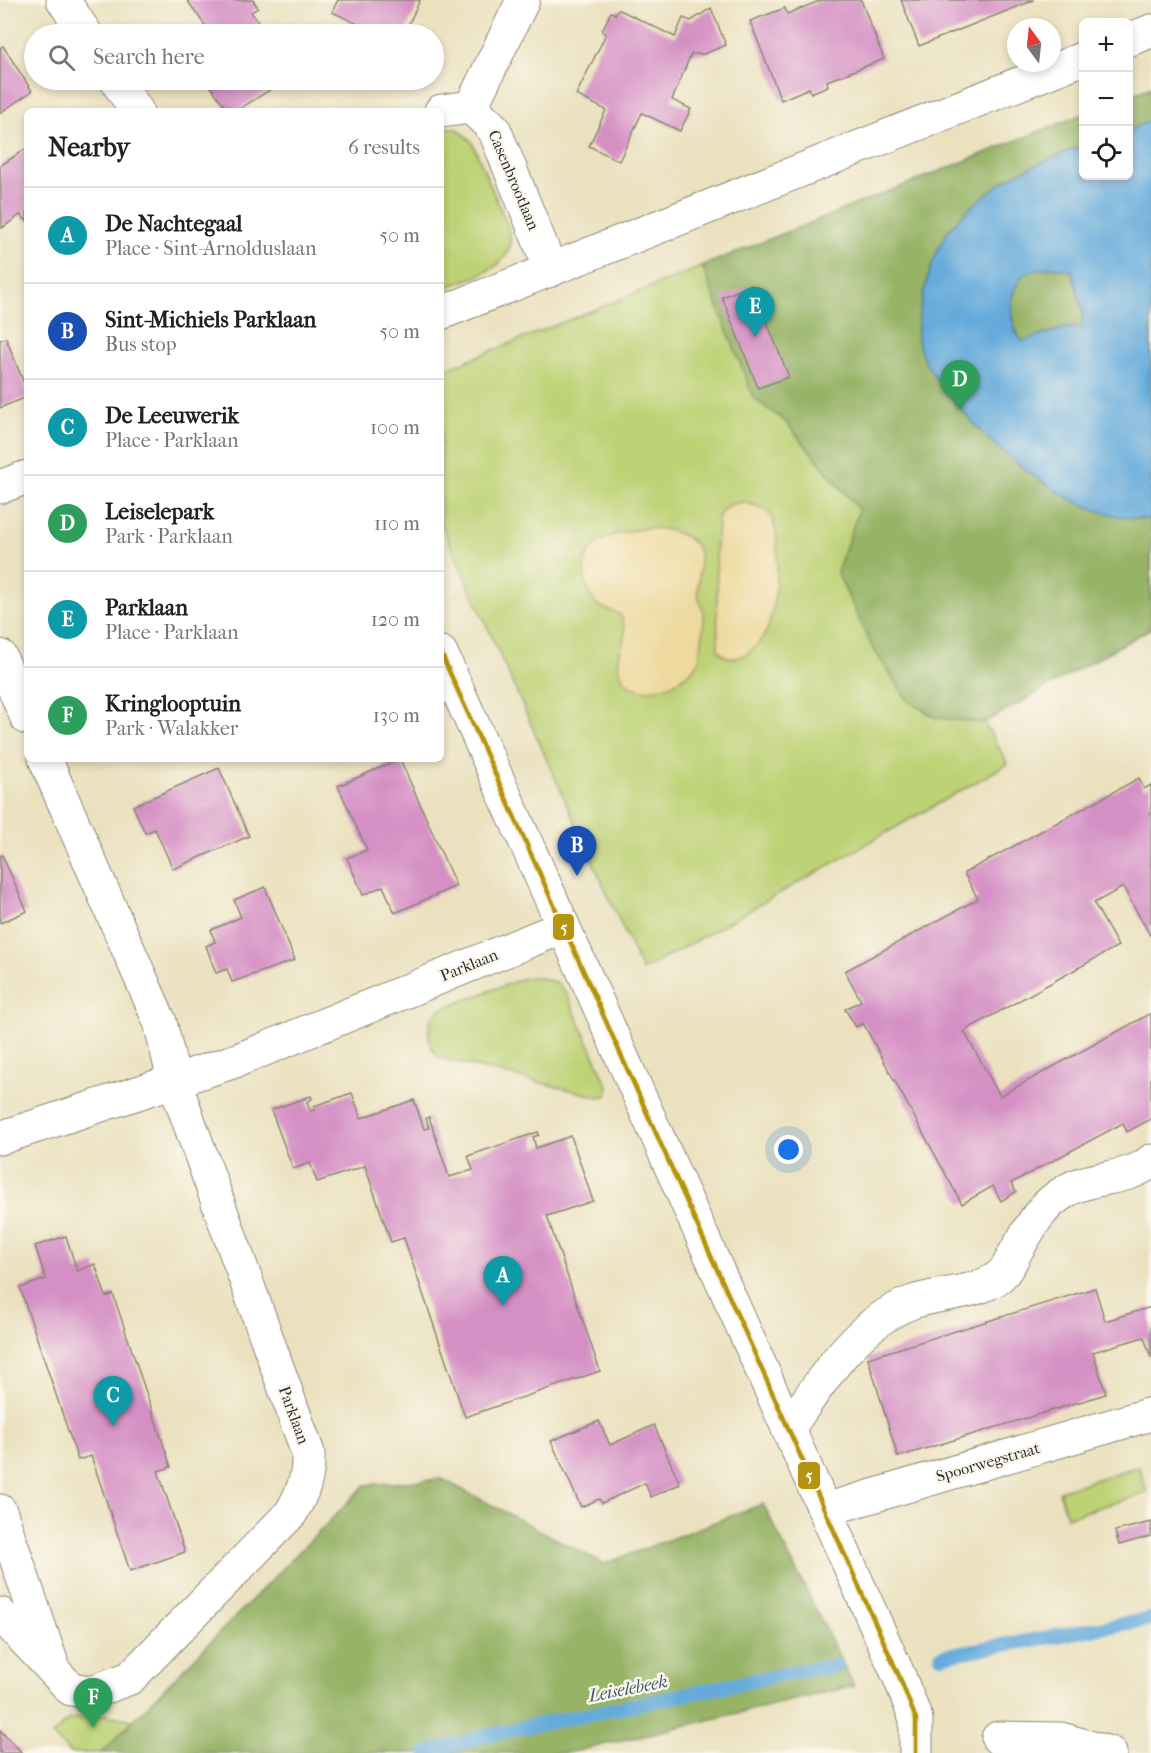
<!DOCTYPE html>
<meta charset="utf-8">
<style>
body{margin:0;font-family:"IM FELL French Canon",serif;background:#f2f2f2;color:#202124}
.controls{position:absolute;right:18px;top:18px;display:grid;overflow:hidden;border-radius:9px;box-shadow:0 3px 9px #0003}
.controls button{width:54px;height:54px;display:grid;place-items:center;padding:0;border:0;border-bottom:2px solid #e0e0e0;background:#fff;color:#202124;font:30px sans-serif}
.compass{position:absolute;left:1007px;top:18px;width:54px;height:54px;border-radius:50%;background:#fff;box-shadow:0 3px 9px #0003;rotate:345deg}
.you{position:absolute;left:789px;top:1150px;width:21px;height:21px;margin:-15px;border:4px solid #fff;border-radius:50%;background:#1a73e8;box-shadow:0 0 0 9px #1a73e833}
.badge{display:grid;place-items:center;width:39px;height:39px;border-radius:50%;background:#d93025;color:#fff;font-size:20px;font-weight:700}
.pin{position:absolute;translate:-50% -50px;filter:drop-shadow(0 2px 3px #0008)}
.pin::after{content:'';position:absolute;top:32px;width:21px;height:18px;background:inherit;clip-path:polygon(0 0,100% 0,50% 100%)}
.list{margin:0;padding:0;list-style:none}
h2{display:flex;justify-content:space-between;align-items:center;height:78px;margin:0;padding:0 24px;font-size:26px}
h2 small{font-size:20px;font-weight:400;color:#757577}
.list li{display:grid;grid-template-columns:39px 1fr auto;gap:18px;align-items:center;box-sizing:border-box;height:96px;padding:0 24px;border-top:2px solid #e0e0e0}
.list b{display:block;font-size:22px;white-space:nowrap}
.list p{margin:0;font-size:20px;white-space:nowrap;color:#757577}
.list em{font-size:20px;font-style:normal;color:#757577}
.icon{flex:none;width:33px;height:33px;fill:none;stroke:currentColor;stroke-width:2;stroke-linecap:round;stroke-linejoin:round}
.map{position:relative;flex:none;width:1151px;height:1753px;overflow:hidden}
.search{position:absolute;background:#fff;box-shadow:0 3px 9px #0003;left:24px;top:24px;width:420px;height:66px;display:flex;align-items:center;gap:15px;box-sizing:border-box;padding:0 21px;border-radius:33px;color:#757577;font-size:22px}
.panel{position:absolute;background:#fff;box-shadow:0 3px 9px #0003;left:24px;top:108px;width:420px;height:654px;border-radius:9px}
.map>svg:first-child{display:block}
.green{fill:#bdd174;stroke:#747e50;stroke-width:1.5}
.forest{fill:#96b366;stroke:#606f48;stroke-width:1.5}
.sand{fill:#eeda9e;stroke:#8c8264;stroke-width:1.5}
.water{fill:#65aadb;stroke:#486a83;stroke-width:1.5;fill-rule:evenodd}
.lines{fill:none;stroke-linecap:round;stroke-linejoin:round}
.stream{stroke:#65aadb;stroke-width:14}
.building{fill:#d48fc4}
.pedestrian-casing{stroke:#8b8675;stroke-width:35}
.minor-casing{stroke:#8b8675;stroke-width:35}
.pedestrian{stroke:#fff;stroke-width:33}
.minor{stroke:#fff;stroke-width:33}
.bus-1-casing{stroke:#fbf7ec;stroke-width:9}
.bus-1{stroke:#b5940f;stroke-width:4.5}
.labels{text-anchor:middle;dominant-baseline:central;stroke-width:5;stroke-linejoin:round;paint-order:stroke}
.street-label{font-size:16px;fill:#2b2b2b;stroke:#fbf7ec}
.water-label{font-size:18px;font-style:italic;fill:#3f5769;stroke:#fbf7ec}
.line-badge{stroke:#fbf7ec;stroke-width:2}
.badge-label{font-size:16px;text-anchor:middle;font-weight:bold;fill:#fff}
</style>
<div class="map">
<svg width="1151" height="1753" viewBox="0 0 1151 1753">
<rect width="100%" height="100%" fill="#fbf7ec"/>
<filter id="ink" filterUnits="userSpaceOnUse"><feTurbulence type="fractalNoise" baseFrequency=".0167" numOctaves="2"/><feDisplacementMap in="SourceGraphic" scale="12" xChannelSelector="R" yChannelSelector="G"/><feConvolveMatrix kernelMatrix="1 2 1 2 8 2 1 2 1" color-interpolation-filters="sRGB"/></filter>
<filter id="wash" filterUnits="userSpaceOnUse"><feTurbulence type="fractalNoise" baseFrequency=".008" numOctaves="4" result="noise"/><feDisplacementMap in="SourceGraphic" scale="24" xChannelSelector="R" yChannelSelector="G"/><feGaussianBlur stdDeviation="1.35" result="paint"/><feColorMatrix in="noise" values="0 0 0 0 0 0 0 0 0 0 0 0 0 0 0 0 0 1.4 0 .05"/><feComposite in="paint" operator="in"/></filter>
<g filter="url(#wash)">
<rect width="100%" height="100%" fill="#ebe1bf"/>
<g class="green">
<path d="M 1151,87 L 1151,628 L 984,722 L 1008,764 L 642,971 L 441,524 L 441,371 L 1083,114 L 1084,176 L 1128,176 L 1129,96 Z"/>
<path d="M 445,127 L 459,130 L 472,142 L 509,229 C 520,269 469,278 441,289 L 441,128 Z"/>
<path d="M 537,977 L 555,982 L 566,993 L 609,1088 L 606,1096 L 599,1097 L 440,1058 C 426,1046 424,1022 439,1010 L 524,978 Z"/>
<path d="M 1139,1466 L 1147,1493 L 1067,1517 L 1059,1491 Z"/>
<path d="M 106,1715 L 133,1720 L 101,1753 L 70,1753 L 52,1735 L 70,1719 Z"/>
</g>
<g class="forest">
<path d="M 1151,87 L 1151,120 L 1129,130 L 1128,96 Z"/>
<path d="M 1083,114 L 1083,145 C 1058,157 1024,168 1001,183 C 984,195 952,221 943,240 C 930,264 912,323 920,349 C 929,379 985,437 1009,457 C 1051,491 1096,520 1151,519 L 1151,628 L 984,723 L 936,718 L 908,701 L 872,647 L 837,572 L 859,510 L 785,421 L 754,399 L 702,266 Z"/>
<path d="M 1053,267 L 1072,271 L 1083,311 L 1082,329 L 1066,328 L 1022,341 C 1009,324 1006,287 1026,273 C 1032,269 1046,269 1053,267 Z"/>
<path d="M 442,1479 L 604,1564 L 763,1504 L 854,1686 L 568,1753 L 101,1753 L 365,1485 Z"/>
</g>
<g class="sand">
<path d="M 744,502 C 752,505 764,507 769,513 C 783,532 777,608 767,630 C 761,642 754,650 742,656 C 733,660 725,658 718,650 L 716,544 L 719,515 L 728,505 Z"/>
<path d="M 648,528 C 665,528 681,531 694,543 C 705,554 697,579 698,593 C 698,600 703,607 704,615 C 704,623 701,658 697,664 C 682,687 628,706 619,669 C 616,656 624,645 625,633 C 625,627 622,620 621,615 C 614,611 606,610 599,606 C 591,601 588,591 586,583 C 575,540 616,532 648,528 Z"/>
</g>
<path class="water" d="M 1151,120 L 1151,519 C 1096,520 1051,491 1009,457 C 984,437 929,379 920,349 C 912,323 930,263 943,240 C 952,221 984,195 1001,183 C 1023,168 1059,156 1083,145 L 1084,176 L 1128,176 L 1129,130 ZM 1053,267 L 1072,271 L 1083,311 L 1082,328 L 1066,328 L 1022,341 C 1008,324 1007,289 1025,274 C 1031,269 1045,269 1053,267 Z"/>
<g class="lines">
<g class="stream">
<path d="M 941,1656 L 1151,1619"/>
<path d="M 427,1753 L 487,1735 L 809,1669 L 837,1666"/>
</g>
</g>
<g id="blocks">
<g class="building">
<path d="M 187,0 L 253,0 L 258,8 L 251,12 L 267,34 L 211,34 Z"/>
<path d="M 338,0 L 420,0 L 404,34 L 379,34 L 332,12 Z"/>
<path d="M 822,0 L 861,0 L 884,59 L 827,81 L 828,86 L 811,93 L 809,88 L 781,100 L 750,21 L 785,8 L 787,14 Z"/>
<path d="M 901,0 L 1034,0 L 919,46 Z"/>
<path d="M 711,8 L 726,45 L 704,54 L 691,54 L 672,100 L 691,109 L 680,131 L 642,113 L 619,161 L 589,146 L 606,110 L 576,95 L 606,34 L 602,31 L 611,12 L 615,14 L 618,9 L 675,37 L 683,18 L 691,21 Z"/>
<path d="M 3,46 L 32,91 L 0,113 L 0,48 Z"/>
<path d="M 206,80 L 286,80 L 236,111 L 228,111 Z"/>
<path d="M 27,148 L 27,221 L 20,215 L 2,228 L 0,166 Z"/>
<path d="M 752,285 L 789,377 L 758,388 L 722,297 Z"/>
<path d="M 6,338 L 27,391 L 27,397 L 0,408 L 0,340 Z"/>
<path d="M 400,759 L 456,886 L 395,913 L 383,886 L 363,895 L 347,858 L 367,850 L 338,786 Z"/>
<path d="M 219,768 L 249,836 L 173,869 L 155,829 L 145,833 L 133,806 Z"/>
<path d="M 1139,778 L 1144,789 L 1151,785 L 1151,937 L 1123,887 L 1094,903 L 1118,946 L 964,1031 L 1000,1096 L 1151,1013 L 1151,1119 L 1127,1132 L 1123,1123 L 1011,1183 L 1016,1192 L 1001,1201 L 993,1186 L 962,1204 L 863,1023 L 856,1027 L 845,1009 L 861,1001 L 845,971 L 978,899 L 964,873 Z"/>
<path d="M 2,855 L 27,911 L 0,923 L 0,856 Z"/>
<path d="M 265,887 L 295,960 L 232,982 L 227,969 L 216,973 L 206,946 L 215,942 L 211,930 L 241,917 L 234,900 Z"/>
<path d="M 352,1093 L 361,1118 L 414,1100 L 424,1129 L 429,1128 L 426,1118 L 429,1117 L 449,1177 L 473,1170 L 468,1156 L 538,1132 L 539,1135 L 533,1137 L 536,1148 L 571,1136 L 593,1201 L 547,1216 L 600,1371 L 465,1417 L 404,1238 L 391,1242 L 365,1166 L 317,1182 L 310,1163 L 293,1169 L 271,1110 L 311,1096 L 312,1099 L 307,1102 L 310,1111 L 315,1110 L 314,1106 Z"/>
<path d="M 66,1236 L 77,1271 L 95,1264 L 106,1297 L 113,1294 L 171,1467 L 158,1471 L 185,1552 L 130,1571 L 91,1456 L 78,1460 L 20,1288 L 46,1279 L 35,1246 Z"/>
<path d="M 1095,1288 L 1105,1321 L 1151,1307 L 1151,1358 L 1144,1337 L 1093,1352 L 1106,1394 L 898,1457 L 868,1358 Z"/>
<path d="M 599,1421 L 610,1445 L 654,1425 L 680,1484 L 651,1497 L 645,1483 L 602,1503 L 599,1499 L 581,1507 L 551,1441 Z"/>
<path d="M 1151,1522 L 1151,1536 L 1119,1545 L 1115,1531 Z"/>
<path d="M 0,1730 L 22,1753 L 0,1753 Z"/>
</g>
</g>
</g>
<g filter="url(#ink)">
<use href="#blocks" fill-opacity="0" stroke="#8b8675" stroke-width="1.5"/>
<g class="lines">
<defs>
<g id="pedestrian">
<path d="M 788,1429 C 820,1383 855,1324 910,1303 C 939,1292 976,1295 1000,1276 C 1007,1270 1011,1261 1015,1253 C 1030,1228 1040,1206 1066,1191 C 1091,1175 1129,1181 1151,1161"/>
<path d="M 825,1510 L 1151,1414"/>
</g>
<g id="minor">
<path d="M 63,0 L 86,34"/>
<path d="M 523,0 L 471,107 L 494,129 L 551,270"/>
<path d="M 1128,40 L 1151,31"/>
<path d="M 116,80 L 137,111"/>
<path d="M 441,111 L 471,107"/>
<path d="M 441,313 L 1084,58"/>
<path d="M 0,487 L 27,477"/>
<path d="M 441,653 L 899,1676 L 916,1719 L 916,1753"/>
<path d="M 0,656 L 27,718"/>
<path d="M 0,1138 L 238,1060 L 563,927"/>
<path d="M 0,1511 L 51,1661"/>
<path d="M 0,1614 L 71,1689 L 92,1692 L 130,1678 L 291,1513 C 303,1492 309,1477 308,1453 L 174,1080 L 160,1022 L 45,759"/>
<path d="M 998,1738 L 1061,1739 L 1110,1753"/>
</g>
</defs>
<use href="#pedestrian" class="pedestrian-casing"/>
<use href="#minor" class="minor-casing"/>
<use href="#pedestrian" class="pedestrian"/>
<use href="#minor" class="minor"/>
<defs>
<path id="bus-1" d="M 441,653 L 899,1676 L 916,1719 L 916,1753"/>
</defs>
<use href="#bus-1" class="bus-1-casing"/>
<use href="#bus-1" class="bus-1"/>
</g>
</g>
<g class="labels">
<g class="street-label">
<text transform="translate(514 180) rotate(67)">Casenbrootlaan</text>
<text transform="translate(469 965) rotate(-22)">Parklaan</text>
<text transform="translate(294 1415) rotate(70)">Parklaan</text>
<text transform="translate(988 1462) rotate(-16)">Spoorwegstraat</text>
</g>
<g class="water-label">
<text transform="translate(628 1689) rotate(-11)">Leiselebeek</text>
</g>
</g>
<g class="line-badge">
<rect x="552" y="913" width="23" height="28" rx="6" fill="#b5940f"/>
<rect x="797" y="1461" width="24" height="29" rx="6" fill="#b5940f"/>
</g>
<g class="badge-label">
<text x="564" y="933">5</text>
<text x="809" y="1481">5</text>
</g>
</svg>
<div class="controls">
<button>+</button>
<button>−</button>
<button><svg class="icon" aria-label="locate" viewBox="0 0 24 24"><circle cx="12" cy="12" r="6"/><path d="M12 2v4M12 18v4M2 12h4M18 12h4"/></svg></button>
</div>
<svg class="compass" viewBox="-18 -18 36 36"><path d="M0-13l5 13h-10z" fill="#e53935"/><path d="M0 13l5-13h-10z" fill="#757577"/></svg>
<div class="you"></div>
<div class="pin badge" style="left:503px;top:1306px;background:#0f9aa8">A</div>
<div class="pin badge" style="left:577px;top:876px;background:#1a4fb4">B</div>
<div class="pin badge" style="left:113px;top:1426px;background:#0f9aa8">C</div>
<div class="pin badge" style="left:960px;top:410px;background:#2e9e5b">D</div>
<div class="pin badge" style="left:755px;top:337px;background:#0f9aa8">E</div>
<div class="pin badge" style="left:93px;top:1728px;background:#2e9e5b">F</div>
<div class="search"><svg class="icon" aria-label="search" viewBox="0 0 24 24"><circle cx="10" cy="10" r="6"/><path d="M15 15l6 6"/></svg>Search here</div>
<section class="panel">
<h2>Nearby<small>6 results</small></h2>
<ul class="list">
<li><span class="badge" style="background:#0f9aa8">A</span><div><b>De Nachtegaal</b><p>Place · Sint-Arnolduslaan</p></div><em>50 m</em></li>
<li><span class="badge" style="background:#1a4fb4">B</span><div><b>Sint-Michiels Parklaan</b><p>Bus stop</p></div><em>50 m</em></li>
<li><span class="badge" style="background:#0f9aa8">C</span><div><b>De Leeuwerik</b><p>Place · Parklaan</p></div><em>100 m</em></li>
<li><span class="badge" style="background:#2e9e5b">D</span><div><b>Leiselepark</b><p>Park · Parklaan</p></div><em>110 m</em></li>
<li><span class="badge" style="background:#0f9aa8">E</span><div><b>Parklaan</b><p>Place · Parklaan</p></div><em>120 m</em></li>
<li><span class="badge" style="background:#2e9e5b">F</span><div><b>Kringlooptuin</b><p>Park · Walakker</p></div><em>130 m</em></li>
</ul>
</section>
</div>
